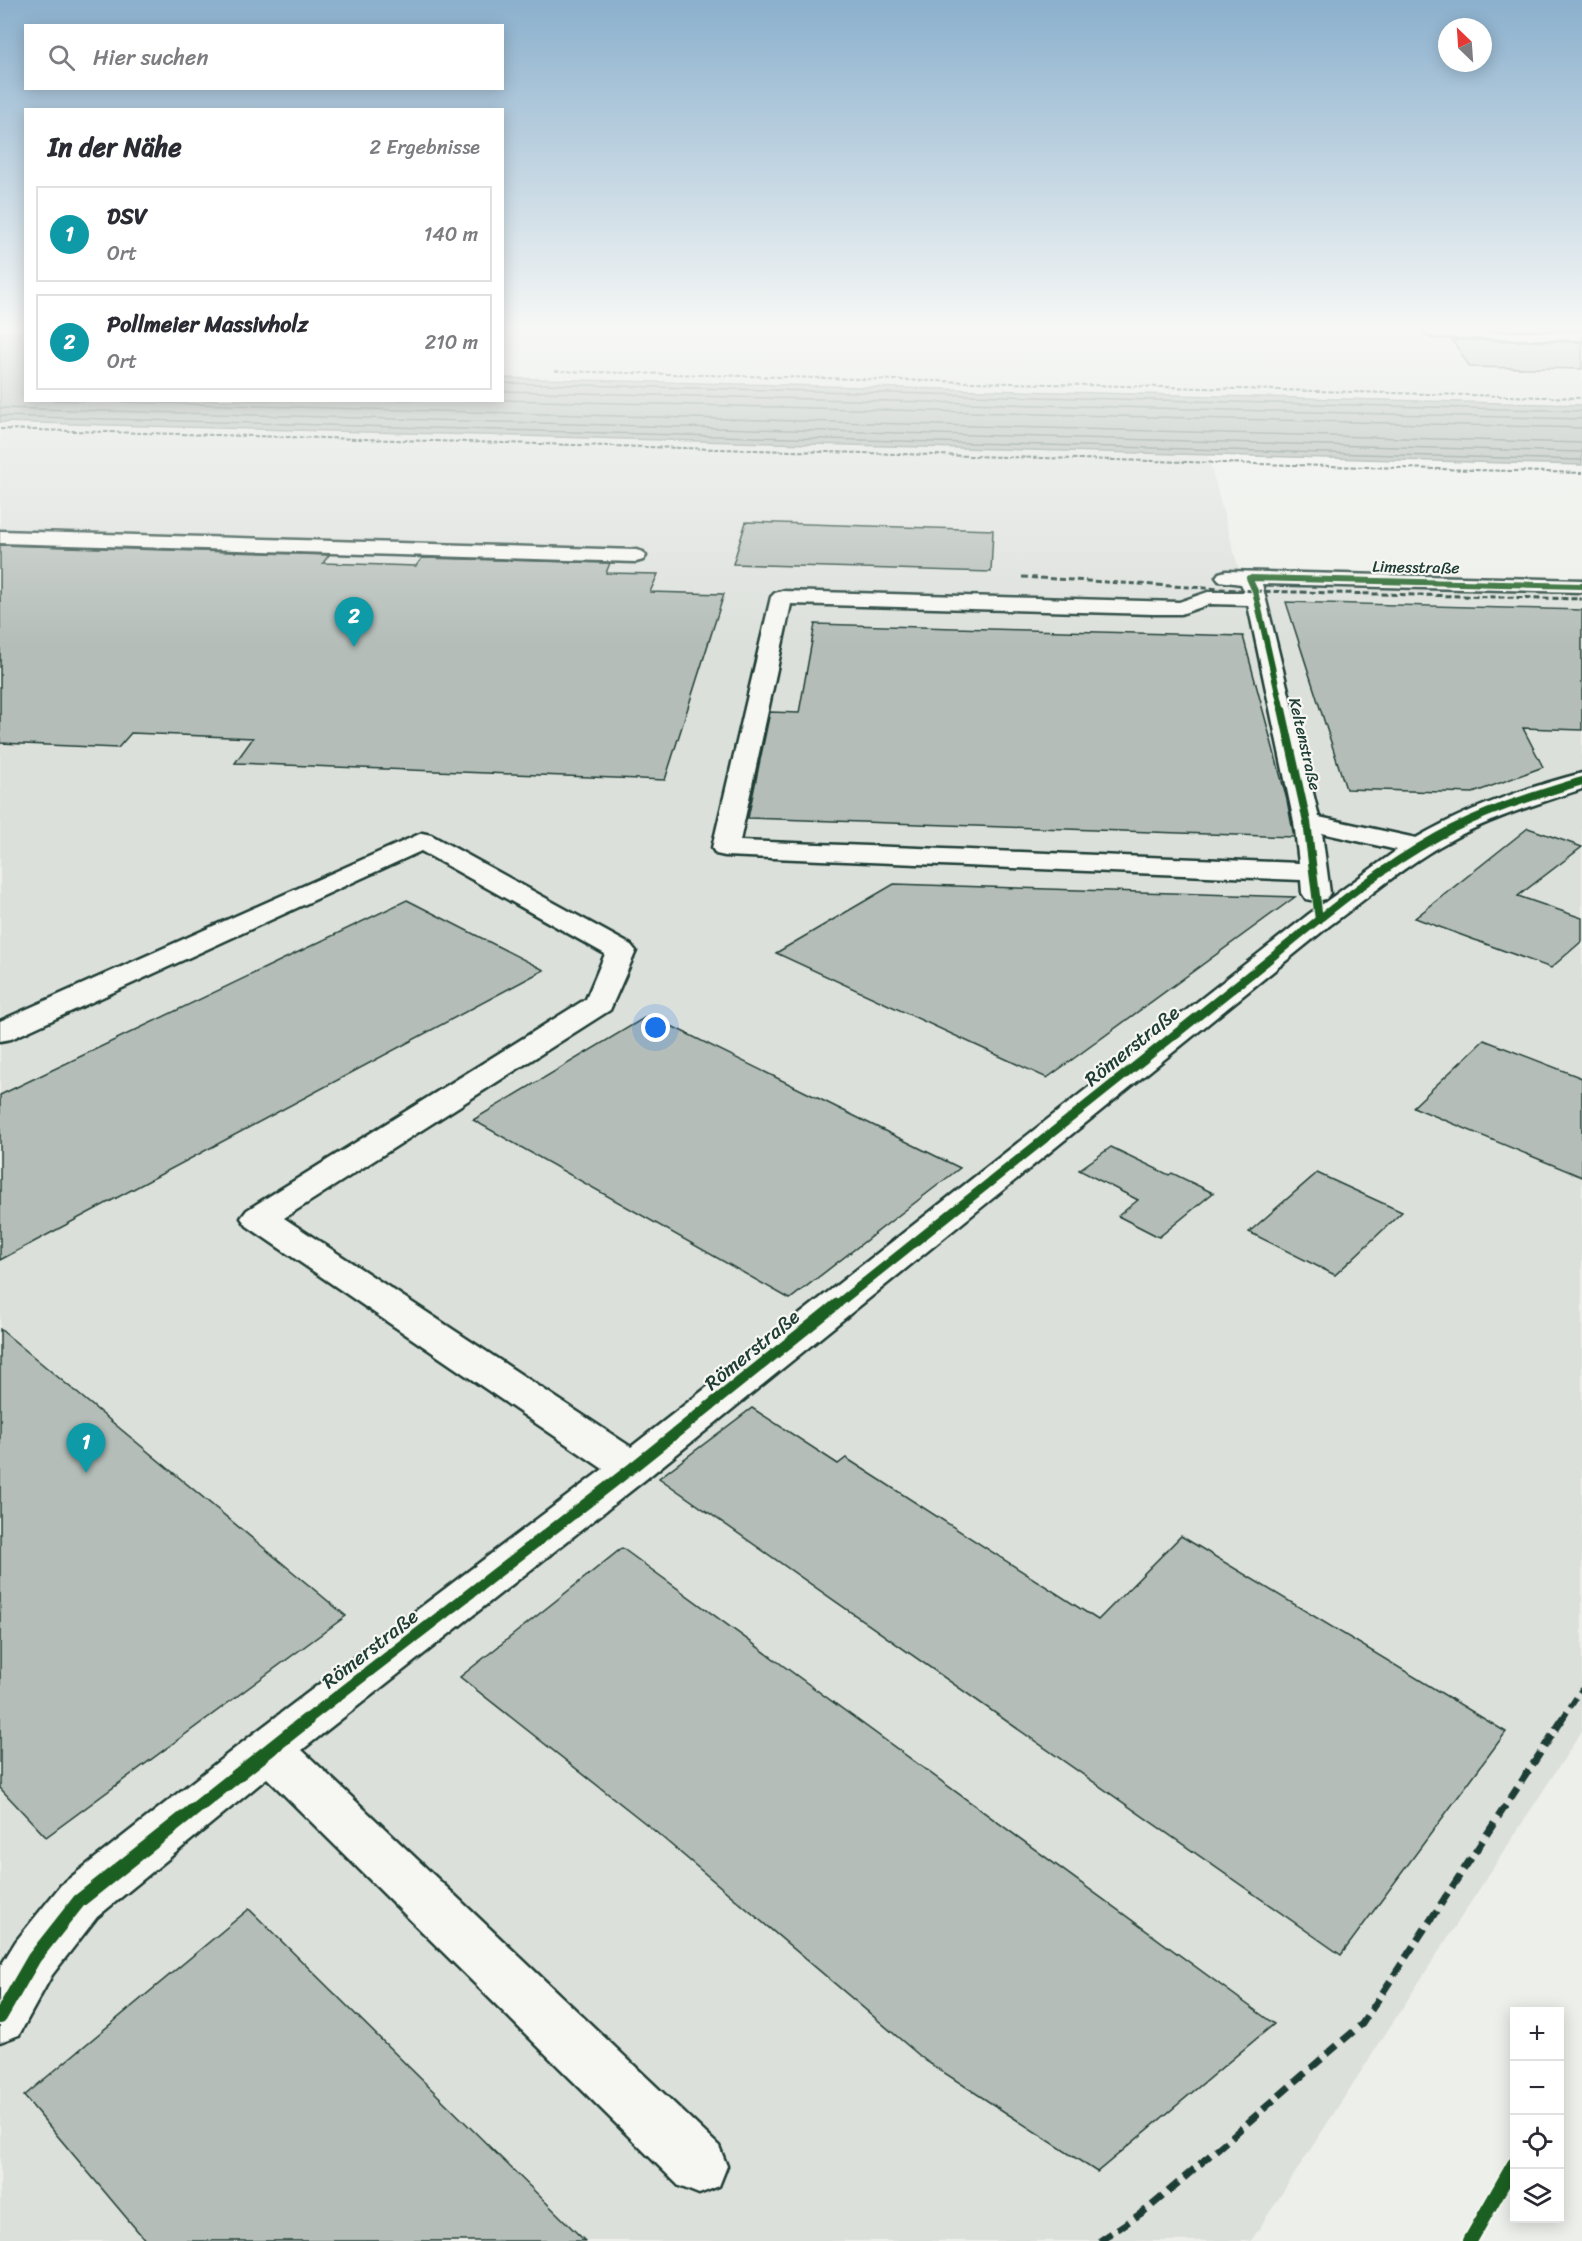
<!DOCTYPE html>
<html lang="de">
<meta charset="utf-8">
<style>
body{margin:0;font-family:Sriracha,sans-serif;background:#f7f7f7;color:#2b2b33}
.controls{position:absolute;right:18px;bottom:18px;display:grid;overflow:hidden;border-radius:0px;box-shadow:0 3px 15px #0003}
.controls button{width:54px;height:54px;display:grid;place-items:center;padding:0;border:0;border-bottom:2px solid #e1e1e2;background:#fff;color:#2b2b33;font:30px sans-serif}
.compass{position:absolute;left:1438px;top:18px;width:54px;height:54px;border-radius:50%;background:#fff;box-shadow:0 3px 15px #0003;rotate:335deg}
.you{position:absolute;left:656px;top:1028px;width:21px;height:21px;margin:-15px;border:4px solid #fff;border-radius:50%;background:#1a73e8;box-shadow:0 0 0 9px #1a73e833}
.badge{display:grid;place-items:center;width:39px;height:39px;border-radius:50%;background:#b45309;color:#fff;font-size:20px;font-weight:700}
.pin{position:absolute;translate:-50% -50px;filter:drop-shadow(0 2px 3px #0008)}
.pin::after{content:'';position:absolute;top:32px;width:21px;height:18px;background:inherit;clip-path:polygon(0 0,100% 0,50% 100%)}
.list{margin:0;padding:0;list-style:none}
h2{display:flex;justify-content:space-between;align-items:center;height:78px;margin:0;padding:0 24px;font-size:26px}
h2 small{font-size:20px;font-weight:400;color:#7c7c81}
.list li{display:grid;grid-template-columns:39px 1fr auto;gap:18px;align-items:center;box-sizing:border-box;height:96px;margin:0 12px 12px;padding:0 12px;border:2px solid #e1e1e2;border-radius:0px}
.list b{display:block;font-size:22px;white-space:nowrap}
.list p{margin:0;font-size:20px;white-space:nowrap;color:#7c7c81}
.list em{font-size:20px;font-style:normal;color:#7c7c81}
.icon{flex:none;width:33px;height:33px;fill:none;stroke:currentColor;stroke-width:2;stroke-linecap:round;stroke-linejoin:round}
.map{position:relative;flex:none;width:1582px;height:2241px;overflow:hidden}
.search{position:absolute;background:#fff;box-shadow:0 3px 15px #0003;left:24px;top:24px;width:480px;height:66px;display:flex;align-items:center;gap:15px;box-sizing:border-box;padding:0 21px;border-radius:0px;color:#7c7c81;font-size:22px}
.panel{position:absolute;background:#fff;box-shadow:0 3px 15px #0003;left:24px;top:108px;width:480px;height:294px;border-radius:0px}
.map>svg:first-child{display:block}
.built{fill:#dce0db}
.water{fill:#9faaa4;stroke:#6c7e77;stroke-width:1.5}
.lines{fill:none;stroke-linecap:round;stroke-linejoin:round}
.shore{stroke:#526961;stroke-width:1.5}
.building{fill:#b4bdb8;stroke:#1f3d34;stroke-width:1.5}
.minor-casing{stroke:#1f3d34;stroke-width:5}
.minor{fill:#f6f6f2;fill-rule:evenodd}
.rail-far3{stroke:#1f3d34;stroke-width:2;stroke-dasharray:4.5 2;stroke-linecap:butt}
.rail-far2{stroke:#1f3d34;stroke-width:3;stroke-dasharray:6 3;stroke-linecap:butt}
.rail-far1{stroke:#1f3d34;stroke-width:6;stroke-dasharray:11 6;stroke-linecap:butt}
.rail{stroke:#1f3d34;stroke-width:7;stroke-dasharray:14 7;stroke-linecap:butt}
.cycleway-far4-casing{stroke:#f6f6f2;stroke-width:8}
.cycleway-far3-casing{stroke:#f6f6f2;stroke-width:10}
.cycleway-far2-casing{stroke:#f6f6f2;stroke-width:13}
.cycleway-far1-casing{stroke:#f6f6f2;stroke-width:15}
.cycleway-casing{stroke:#f6f6f2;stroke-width:18}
.cycleway-far4{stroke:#1b5e20;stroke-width:6}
.cycleway-far3{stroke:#1b5e20;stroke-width:8}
.cycleway-far2{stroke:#1b5e20;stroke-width:9}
.cycleway-far1{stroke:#1b5e20;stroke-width:11}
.cycleway{stroke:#1b5e20;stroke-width:14}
.labels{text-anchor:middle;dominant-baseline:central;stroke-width:4.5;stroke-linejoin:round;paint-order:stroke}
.far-street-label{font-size:16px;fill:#1f3d34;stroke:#f6f6f2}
.street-label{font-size:20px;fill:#1f3d34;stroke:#f6f6f2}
</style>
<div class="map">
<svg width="1582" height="2241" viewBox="0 0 1582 2241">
<rect width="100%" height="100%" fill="#edefea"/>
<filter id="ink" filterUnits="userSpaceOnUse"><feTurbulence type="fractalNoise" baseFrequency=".0167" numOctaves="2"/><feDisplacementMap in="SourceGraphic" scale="12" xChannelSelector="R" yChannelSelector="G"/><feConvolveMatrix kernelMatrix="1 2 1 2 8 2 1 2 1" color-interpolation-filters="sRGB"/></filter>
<g filter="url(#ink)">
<path class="built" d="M 0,332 L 25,332 L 26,400 L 502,400 L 503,332 L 1582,332 L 1582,441 L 1202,434 L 1239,570 L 1582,581 L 1582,1731 L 1251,2241 L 0,2241 Z"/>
<path class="water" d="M 0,332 L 25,332 L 26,400 L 502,400 L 503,378 L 1582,405 L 1582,465 L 0,422 Z"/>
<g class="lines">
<g class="shore">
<path d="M 502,383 L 1582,411"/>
<path d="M 502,391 L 1582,419"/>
<path d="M 46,400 L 1582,443"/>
<path d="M 502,400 L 1582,428"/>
<path d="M 0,408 L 1582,452"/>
<path d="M 0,416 L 1582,460"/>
</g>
</g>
<g class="building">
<path d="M 1452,340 L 1582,342 L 1582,369 L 1470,367 Z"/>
<path d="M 746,522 L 993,530 L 991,572 L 733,564 Z"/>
<path d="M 0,545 L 329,555 L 323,563 L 416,566 L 422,558 L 610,563 L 606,573 L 658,574 L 650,592 L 724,594 L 665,780 L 235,763 L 253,738 L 131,733 L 118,748 L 0,743 Z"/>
<path d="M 1286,602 L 1582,610 L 1582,730 L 1523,728 L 1543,767 L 1473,793 L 1346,789 Z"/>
<path d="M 815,624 L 1243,636 L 1287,800 L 1294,837 L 748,818 L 770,712 L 799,713 Z"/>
<path d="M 1528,828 L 1582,847 L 1518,896 L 1582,918 L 1582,941 L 1551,968 L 1415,918 Z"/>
<path d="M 894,884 L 1295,897 L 1047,1078 L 776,953 Z"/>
<path d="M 407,900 L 544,970 L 0,1260 L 0,1095 Z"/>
<path d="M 649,1015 L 960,1168 L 790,1299 L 473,1120 Z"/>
<path d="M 1484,1040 L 1582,1078 L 1582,1177 L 1413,1107 Z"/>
<path d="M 1111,1147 L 1169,1175 L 1172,1173 L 1213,1193 L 1159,1237 L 1118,1216 L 1138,1200 L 1079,1170 Z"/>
<path d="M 1317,1173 L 1402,1212 L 1335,1275 L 1249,1232 Z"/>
<path d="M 0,1329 L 346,1616 L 46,1837 L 0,1788 Z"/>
<path d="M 752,1408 L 838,1464 L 846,1458 L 1098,1620 L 1181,1536 L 1506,1732 L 1341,1955 L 659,1478 Z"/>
<path d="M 622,1548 L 1274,2024 L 1097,2172 L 926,2061 L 650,1827 L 460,1677 Z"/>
<path d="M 249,1909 L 585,2241 L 146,2241 L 24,2096 Z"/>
</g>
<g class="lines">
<defs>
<g id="minor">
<path d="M 1424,332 L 1582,332 L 1582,340 L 1432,337 Z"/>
<path d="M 0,531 L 636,550 L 643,552 L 646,556 L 643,560 L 636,562 L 0,543 Z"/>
<path d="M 1226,571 L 1582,580 L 1582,592 L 1262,584 L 1319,817 L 1416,838 C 1467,808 1525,788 1582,773 L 1582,789 C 1537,804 1491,818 1449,841 C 1406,864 1369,897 1329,926 L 646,1479 L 302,1750 L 719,2146 L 727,2166 L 719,2186 L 699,2194 L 679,2186 L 267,1778 L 97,1917 L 52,1975 L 19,2035 L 0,2042 L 0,1967 L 16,1941 L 61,1885 L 252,1735 L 603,1469 L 247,1226 L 241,1218 L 247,1210 L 586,999 L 605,954 L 421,851 L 11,1039 L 0,1041 L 0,1021 L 422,833 L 431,835 L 631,945 L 636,951 L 610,1010 L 284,1218 L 631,1447 L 1309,914 L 1397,850 L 1322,833 L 1330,893 L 1326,899 L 1316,901 L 1306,899 L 1302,893 L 1301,880 L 725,856 L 716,854 L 712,848 L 771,597 L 775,593 L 782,591 L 1179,602 L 1208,592 L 1245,592 L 1241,584 L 1219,581 L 1216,577 L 1219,573 ZM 791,604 L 1153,614 L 1181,614 L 1210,604 L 1248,605 L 1294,822 L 1299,863 L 740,841 Z"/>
</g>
</defs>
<use href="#minor" class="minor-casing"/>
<use href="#minor" class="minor"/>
<g class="rail-far3">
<path d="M 555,371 L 1582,398"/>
<path d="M 0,429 L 1582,473"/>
</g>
<path class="rail-far2" d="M 1022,577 L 1255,591 L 1582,599"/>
<path class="rail-far1" d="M 1561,1721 L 1582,1689"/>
<path class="rail" d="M 1100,2241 L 1149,2208 L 1362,2024 L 1562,1720"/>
<defs>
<path id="cycleway-far4" d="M 1282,711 L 1255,591 L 1249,578 L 1582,586"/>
<g id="cycleway-far3">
<path d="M 1282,709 L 1307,822 L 1319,920"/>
<path d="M 1250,975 C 1310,927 1370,874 1437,837 C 1483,811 1533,796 1582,781"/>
</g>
<path id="cycleway-far2" d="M 835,1306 L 1252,973"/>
<path id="cycleway-far1" d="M 305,1721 L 632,1468 L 837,1304"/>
<g id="cycleway">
<path d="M 0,2017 L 34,1958 L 79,1901 L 307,1720"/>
<path d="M 1470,2241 L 1514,2164"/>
</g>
</defs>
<use href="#cycleway-far4" class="cycleway-far4-casing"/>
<use href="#cycleway-far3" class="cycleway-far3-casing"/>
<use href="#cycleway-far2" class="cycleway-far2-casing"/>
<use href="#cycleway-far1" class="cycleway-far1-casing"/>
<use href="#cycleway" class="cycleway-casing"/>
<use href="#cycleway-far4" class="cycleway-far4"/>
<use href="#cycleway-far3" class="cycleway-far3"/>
<use href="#cycleway-far2" class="cycleway-far2"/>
<use href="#cycleway-far1" class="cycleway-far1"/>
<use href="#cycleway" class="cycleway"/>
</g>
</g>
<linearGradient id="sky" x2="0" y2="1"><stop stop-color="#8bb0cd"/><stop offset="0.51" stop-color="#f7f8f6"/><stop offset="1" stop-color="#f7f8f6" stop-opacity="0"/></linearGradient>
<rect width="1582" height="645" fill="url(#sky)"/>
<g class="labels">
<g class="far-street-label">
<text transform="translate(1416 567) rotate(1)">Limesstraße</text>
<text transform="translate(1305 744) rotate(77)">Keltenstraße</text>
</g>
<g class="street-label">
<text transform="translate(1132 1046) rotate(-39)">Römerstraße</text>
<text transform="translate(752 1350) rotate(-39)">Römerstraße</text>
<text transform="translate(370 1649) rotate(-38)">Römerstraße</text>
</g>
</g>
</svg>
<div class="controls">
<button>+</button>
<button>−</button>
<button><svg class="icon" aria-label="locate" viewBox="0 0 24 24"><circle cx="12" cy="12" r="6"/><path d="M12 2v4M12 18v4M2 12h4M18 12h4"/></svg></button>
<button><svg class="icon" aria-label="layers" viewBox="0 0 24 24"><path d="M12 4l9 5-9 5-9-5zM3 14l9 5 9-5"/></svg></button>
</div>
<svg class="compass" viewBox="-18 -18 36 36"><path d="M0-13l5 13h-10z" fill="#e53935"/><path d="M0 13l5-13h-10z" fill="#7c7c81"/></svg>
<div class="you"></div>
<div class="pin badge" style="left:86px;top:1473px;background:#0f9aa8">1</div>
<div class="pin badge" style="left:354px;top:647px;background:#0f9aa8">2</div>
<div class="search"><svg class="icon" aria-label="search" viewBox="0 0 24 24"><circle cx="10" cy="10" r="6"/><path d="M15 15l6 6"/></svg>Hier suchen</div>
<section class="panel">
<h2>In der Nähe<small>2 Ergebnisse</small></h2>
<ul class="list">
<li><span class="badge" style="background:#0f9aa8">1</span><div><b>DSV</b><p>Ort</p></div><em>140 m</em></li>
<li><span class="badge" style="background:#0f9aa8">2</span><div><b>Pollmeier Massivholz</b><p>Ort</p></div><em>210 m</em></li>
</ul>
</section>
</div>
